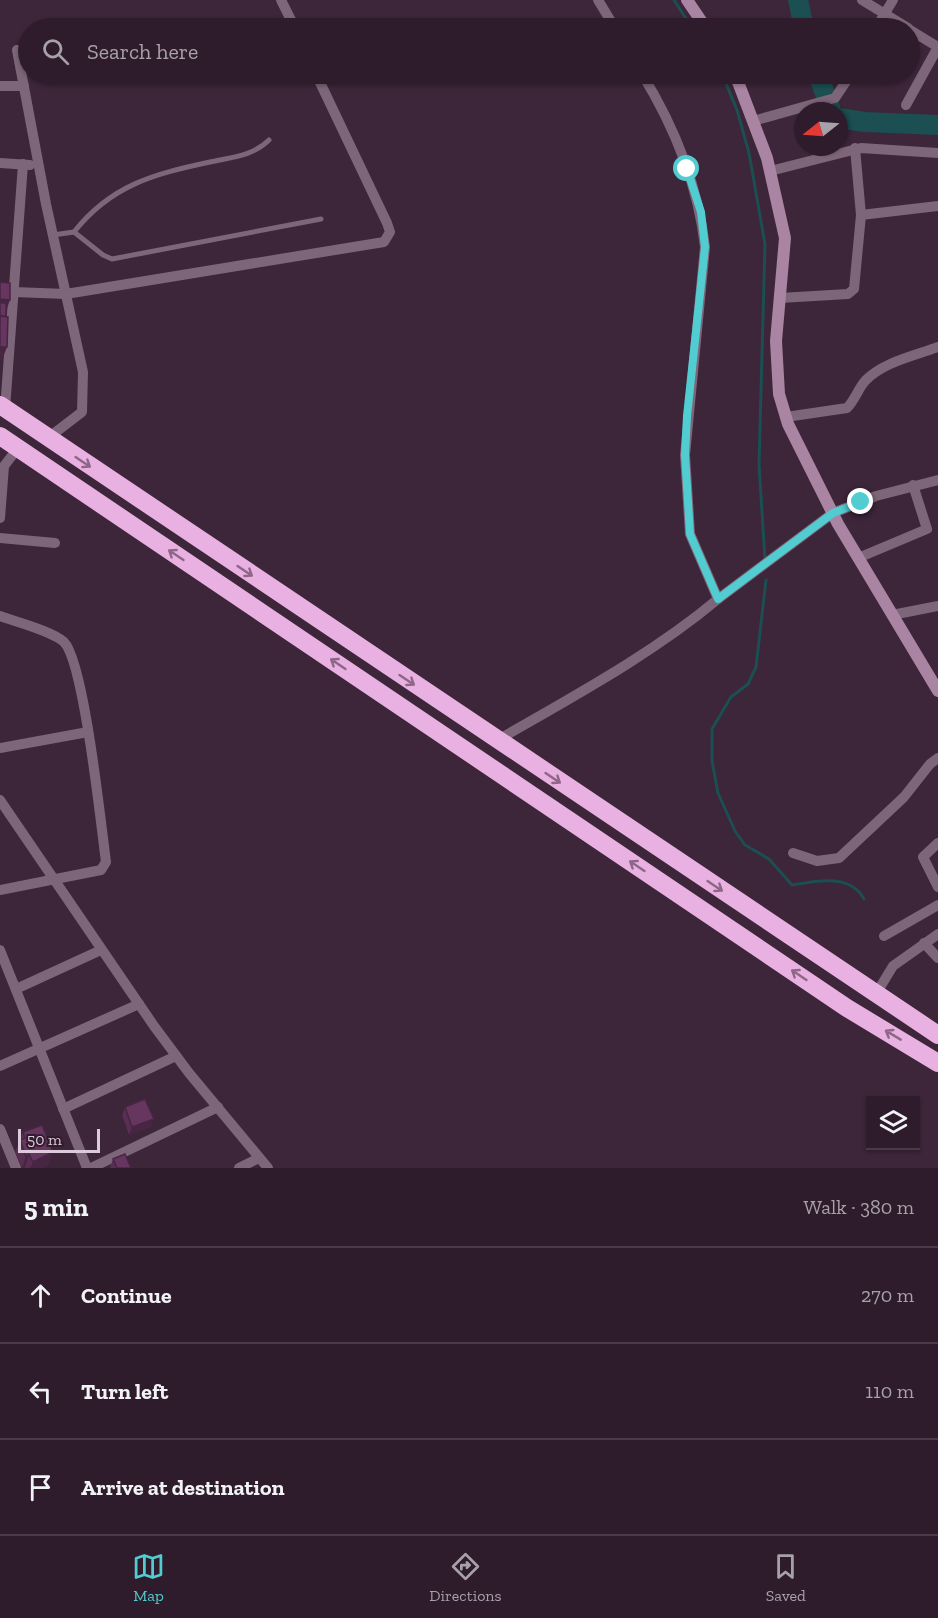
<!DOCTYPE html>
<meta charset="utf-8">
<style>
body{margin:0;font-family:"Zilla Slab",serif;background:#3a2938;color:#f1f3f6}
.controls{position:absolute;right:18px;bottom:18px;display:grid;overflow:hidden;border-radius:0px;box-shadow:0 2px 4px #0004}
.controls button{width:54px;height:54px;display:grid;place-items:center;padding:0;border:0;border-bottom:2px solid #493a48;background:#2e1c2c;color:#f1f3f6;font:30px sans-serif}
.compass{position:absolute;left:794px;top:102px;width:54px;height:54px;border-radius:50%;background:#2e1c2c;box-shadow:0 2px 4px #0004;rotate:253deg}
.scale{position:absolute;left:18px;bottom:15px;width:82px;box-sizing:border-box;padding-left:6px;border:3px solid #dcccd9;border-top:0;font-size:16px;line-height:21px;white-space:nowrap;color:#dcccd9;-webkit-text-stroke:4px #321b2f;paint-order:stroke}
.stop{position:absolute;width:18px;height:18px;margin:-14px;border:4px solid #51ccd1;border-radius:50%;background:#fff}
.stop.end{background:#51ccd1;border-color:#fff;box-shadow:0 2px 6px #0008}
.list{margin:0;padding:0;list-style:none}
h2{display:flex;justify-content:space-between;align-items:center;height:78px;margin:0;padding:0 24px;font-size:26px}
h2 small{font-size:20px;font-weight:400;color:#a7a1a9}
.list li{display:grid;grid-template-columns:39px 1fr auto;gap:18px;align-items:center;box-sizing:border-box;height:96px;padding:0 24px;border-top:2px solid #493a48}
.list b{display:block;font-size:22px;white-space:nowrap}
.list em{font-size:20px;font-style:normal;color:#a7a1a9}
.icon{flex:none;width:33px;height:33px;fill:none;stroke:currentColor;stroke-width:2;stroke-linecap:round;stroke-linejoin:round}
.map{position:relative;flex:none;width:938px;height:1168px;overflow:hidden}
.search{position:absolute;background:#2e1c2c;box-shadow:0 2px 4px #0004;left:18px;right:18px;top:18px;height:66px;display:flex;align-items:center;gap:15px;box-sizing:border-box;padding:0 21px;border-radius:33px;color:#a7a1a9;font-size:22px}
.sheet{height:366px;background:#2e1c2c}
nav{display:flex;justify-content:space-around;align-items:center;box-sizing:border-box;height:84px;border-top:2px solid #493a48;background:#2e1c2c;font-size:16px;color:#a7a1a9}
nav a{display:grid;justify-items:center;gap:3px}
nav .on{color:#51ccd1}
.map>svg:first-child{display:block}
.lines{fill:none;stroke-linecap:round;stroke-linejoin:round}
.stream{stroke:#1b4f51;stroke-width:3}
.river{stroke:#1b4f51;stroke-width:20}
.lane{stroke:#7d6679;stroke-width:5}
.street{stroke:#7d6679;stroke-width:10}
.secondary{stroke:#a984a3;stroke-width:12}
.highway{stroke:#e9b1e1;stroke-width:18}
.wall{fill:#582e53}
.shaded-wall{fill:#472643}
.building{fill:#663660;stroke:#472643;stroke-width:1.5}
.oneway{stroke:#8e6688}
.route{stroke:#51ccd1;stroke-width:8}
</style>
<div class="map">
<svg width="938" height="1168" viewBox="0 0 938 1168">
<rect width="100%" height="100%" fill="#3d253a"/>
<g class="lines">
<g class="stream">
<path d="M 674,0 L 692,28"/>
<path d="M 722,74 L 737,110 L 749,153 L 765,244 L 759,465 L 765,559"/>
<path d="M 766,580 L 756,667 L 748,684 L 731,697 L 712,729 L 712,761 L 718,793 L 735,831 L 745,845 L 769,859 L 792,885 C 816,881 850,873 864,899"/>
</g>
<g class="river">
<path d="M 798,0 L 804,28"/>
<path d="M 818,74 L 831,111"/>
<path d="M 839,118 L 865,122 L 938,125"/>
</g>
<g class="lane">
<path d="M 74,232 L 103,255 L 112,259 L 321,219"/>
<path d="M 53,235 L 74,232 C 111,185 154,174 210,162 C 232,157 253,156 269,140"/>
</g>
<g class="street">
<path d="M 281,0 L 295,28"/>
<path d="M 598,0 L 615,28"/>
<path d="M 862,0 L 908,28"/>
<path d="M 876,28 L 893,0"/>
<path d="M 910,30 L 938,47"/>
<path d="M 17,50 L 46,204 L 83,372 L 82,412 L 48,438"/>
<path d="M 0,86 L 24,86"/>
<path d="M 906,105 L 938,47"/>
<path d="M 753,121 L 835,98 L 851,74"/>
<path d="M 0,163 L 30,165"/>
<path d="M 770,171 L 861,148 L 938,153"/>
<path d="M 861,215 L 938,206"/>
<path d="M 14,292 L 66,294 L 384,242 L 390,232 L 387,223 L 316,74"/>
<path d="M 780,298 L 848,294 L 854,289 L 861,215 L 855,148"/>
<path d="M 5,409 L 23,164"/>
<path d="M 786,417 L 847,408 C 855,400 858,389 865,381 C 883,362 914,356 938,347"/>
<path d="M 0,518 L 4,466 L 18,448"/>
<path d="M 0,538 L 55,543"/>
<path d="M 858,558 L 927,529 L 913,485"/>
<path d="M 718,599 L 833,513 L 876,496 L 938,480"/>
<path d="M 892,615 L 938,606"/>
<path d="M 0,616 C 16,622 52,631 64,642 C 84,662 101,825 106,862 L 101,870 L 0,890"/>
<path d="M 496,741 C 572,697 651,655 718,599 L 690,534 L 685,455 L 705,247 C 698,186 674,126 642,74"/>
<path d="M 0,748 L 88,732"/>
<path d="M 0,800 L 154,1026 L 189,1073 L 268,1168"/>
<path d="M 938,843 L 923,857 L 938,887"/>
<path d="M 793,853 L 817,861 L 839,858 L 904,797 L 930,764 L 938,758"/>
<path d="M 884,936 L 938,905"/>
<path d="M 924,943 L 938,958"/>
<path d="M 0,950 L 87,1168"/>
<path d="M 16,989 L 101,950"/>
<path d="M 876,994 L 893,966 L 938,934"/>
<path d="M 0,1066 L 139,1004"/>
<path d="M 63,1109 L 176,1056"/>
<path d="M 0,1129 L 16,1168"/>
<path d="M 91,1168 L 218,1107"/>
<path d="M 239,1168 L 259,1158"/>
</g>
<g class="secondary">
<path d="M 687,0 L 706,28"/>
<path d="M 735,74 L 767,158 L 785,238 L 776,341 L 779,394 L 788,424 L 838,524 L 938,691"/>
</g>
<g class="highway">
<path d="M 0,405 L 938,1035"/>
<path d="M 0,436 L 847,1008 L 938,1063"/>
</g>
</g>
<g class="wall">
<path d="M 125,1107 L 151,1127 L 129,1135 L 122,1115 Z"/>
<path d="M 23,1132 L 53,1152 L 48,1165 L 42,1168 L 25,1168 L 25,1167 L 22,1168 L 15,1152 Z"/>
<path d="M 113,1159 L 131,1168 L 110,1168 Z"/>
</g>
<g class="shaded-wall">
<path d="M 0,299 L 10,300 L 7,308 L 0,308 Z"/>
<path d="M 0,347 L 7,347 L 2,360 L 0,360 Z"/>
<path d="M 154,1119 L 151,1127 L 129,1135 L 132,1127 Z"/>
<path d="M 53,1152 L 48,1165 L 42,1168 L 30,1168 L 33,1162 Z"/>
<path d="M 29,1154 L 25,1167 L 22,1168 L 26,1156 Z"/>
</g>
<g class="building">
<path d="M 0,282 L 10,283 L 10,300 L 0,299 Z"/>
<rect x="0" y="303" width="6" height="13"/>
<path d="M 0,316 L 8,317 L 7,347 L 0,347 Z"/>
<path d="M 145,1099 L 154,1119 L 132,1127 L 125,1107 Z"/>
<path d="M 42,1125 L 53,1152 L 33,1162 L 29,1154 L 26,1156 L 20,1140 L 25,1138 L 23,1132 Z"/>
<path d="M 125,1154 L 131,1168 L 117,1168 L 113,1159 Z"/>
</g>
<defs><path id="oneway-shaft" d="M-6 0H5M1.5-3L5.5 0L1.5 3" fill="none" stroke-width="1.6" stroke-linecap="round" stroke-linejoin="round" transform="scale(1.5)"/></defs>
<g class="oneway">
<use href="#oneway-shaft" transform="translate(83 462) rotate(34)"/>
<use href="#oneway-shaft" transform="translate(176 555) rotate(-146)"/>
<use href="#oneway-shaft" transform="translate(245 571) rotate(34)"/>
<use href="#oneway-shaft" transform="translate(338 664) rotate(-146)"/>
<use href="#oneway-shaft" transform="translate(407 680) rotate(34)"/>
<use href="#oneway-shaft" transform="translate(553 778) rotate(34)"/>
<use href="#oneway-shaft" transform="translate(637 866) rotate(-146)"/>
<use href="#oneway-shaft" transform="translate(715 886) rotate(34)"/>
<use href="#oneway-shaft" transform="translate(799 975) rotate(-146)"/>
<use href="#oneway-shaft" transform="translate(893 1035) rotate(-149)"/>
</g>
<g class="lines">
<path class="route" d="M 687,169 L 701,212 L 705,247 L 687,416 L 685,455 L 688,502 L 690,534 L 718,599 L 833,513 L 861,502"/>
</g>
</svg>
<div class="controls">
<button><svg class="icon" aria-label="layers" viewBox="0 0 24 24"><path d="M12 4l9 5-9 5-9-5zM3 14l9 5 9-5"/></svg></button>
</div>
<svg class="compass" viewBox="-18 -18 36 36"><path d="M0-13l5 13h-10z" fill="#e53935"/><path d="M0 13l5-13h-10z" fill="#a7a1a9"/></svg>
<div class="scale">50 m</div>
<div class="stop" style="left:687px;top:169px"></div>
<div class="stop end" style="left:861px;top:502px"></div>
<div class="search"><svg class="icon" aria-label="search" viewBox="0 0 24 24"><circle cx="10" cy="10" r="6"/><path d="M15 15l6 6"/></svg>Search here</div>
</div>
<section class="sheet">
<h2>5 min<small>Walk · 380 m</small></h2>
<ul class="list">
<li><svg class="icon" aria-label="ahead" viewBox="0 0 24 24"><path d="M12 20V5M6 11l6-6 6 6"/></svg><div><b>Continue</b></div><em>270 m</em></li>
<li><svg class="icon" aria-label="left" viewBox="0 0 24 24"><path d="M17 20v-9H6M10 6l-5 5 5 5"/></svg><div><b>Turn left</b></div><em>110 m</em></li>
<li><svg class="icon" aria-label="arrive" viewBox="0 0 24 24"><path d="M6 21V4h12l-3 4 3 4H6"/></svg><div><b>Arrive at destination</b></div></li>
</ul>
</section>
<nav>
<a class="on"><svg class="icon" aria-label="map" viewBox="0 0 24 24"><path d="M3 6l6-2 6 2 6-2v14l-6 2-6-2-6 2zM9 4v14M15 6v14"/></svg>Map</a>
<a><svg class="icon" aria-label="directions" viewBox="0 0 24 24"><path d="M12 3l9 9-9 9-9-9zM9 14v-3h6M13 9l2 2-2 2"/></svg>Directions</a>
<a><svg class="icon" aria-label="saved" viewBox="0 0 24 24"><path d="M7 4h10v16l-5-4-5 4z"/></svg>Saved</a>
</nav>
